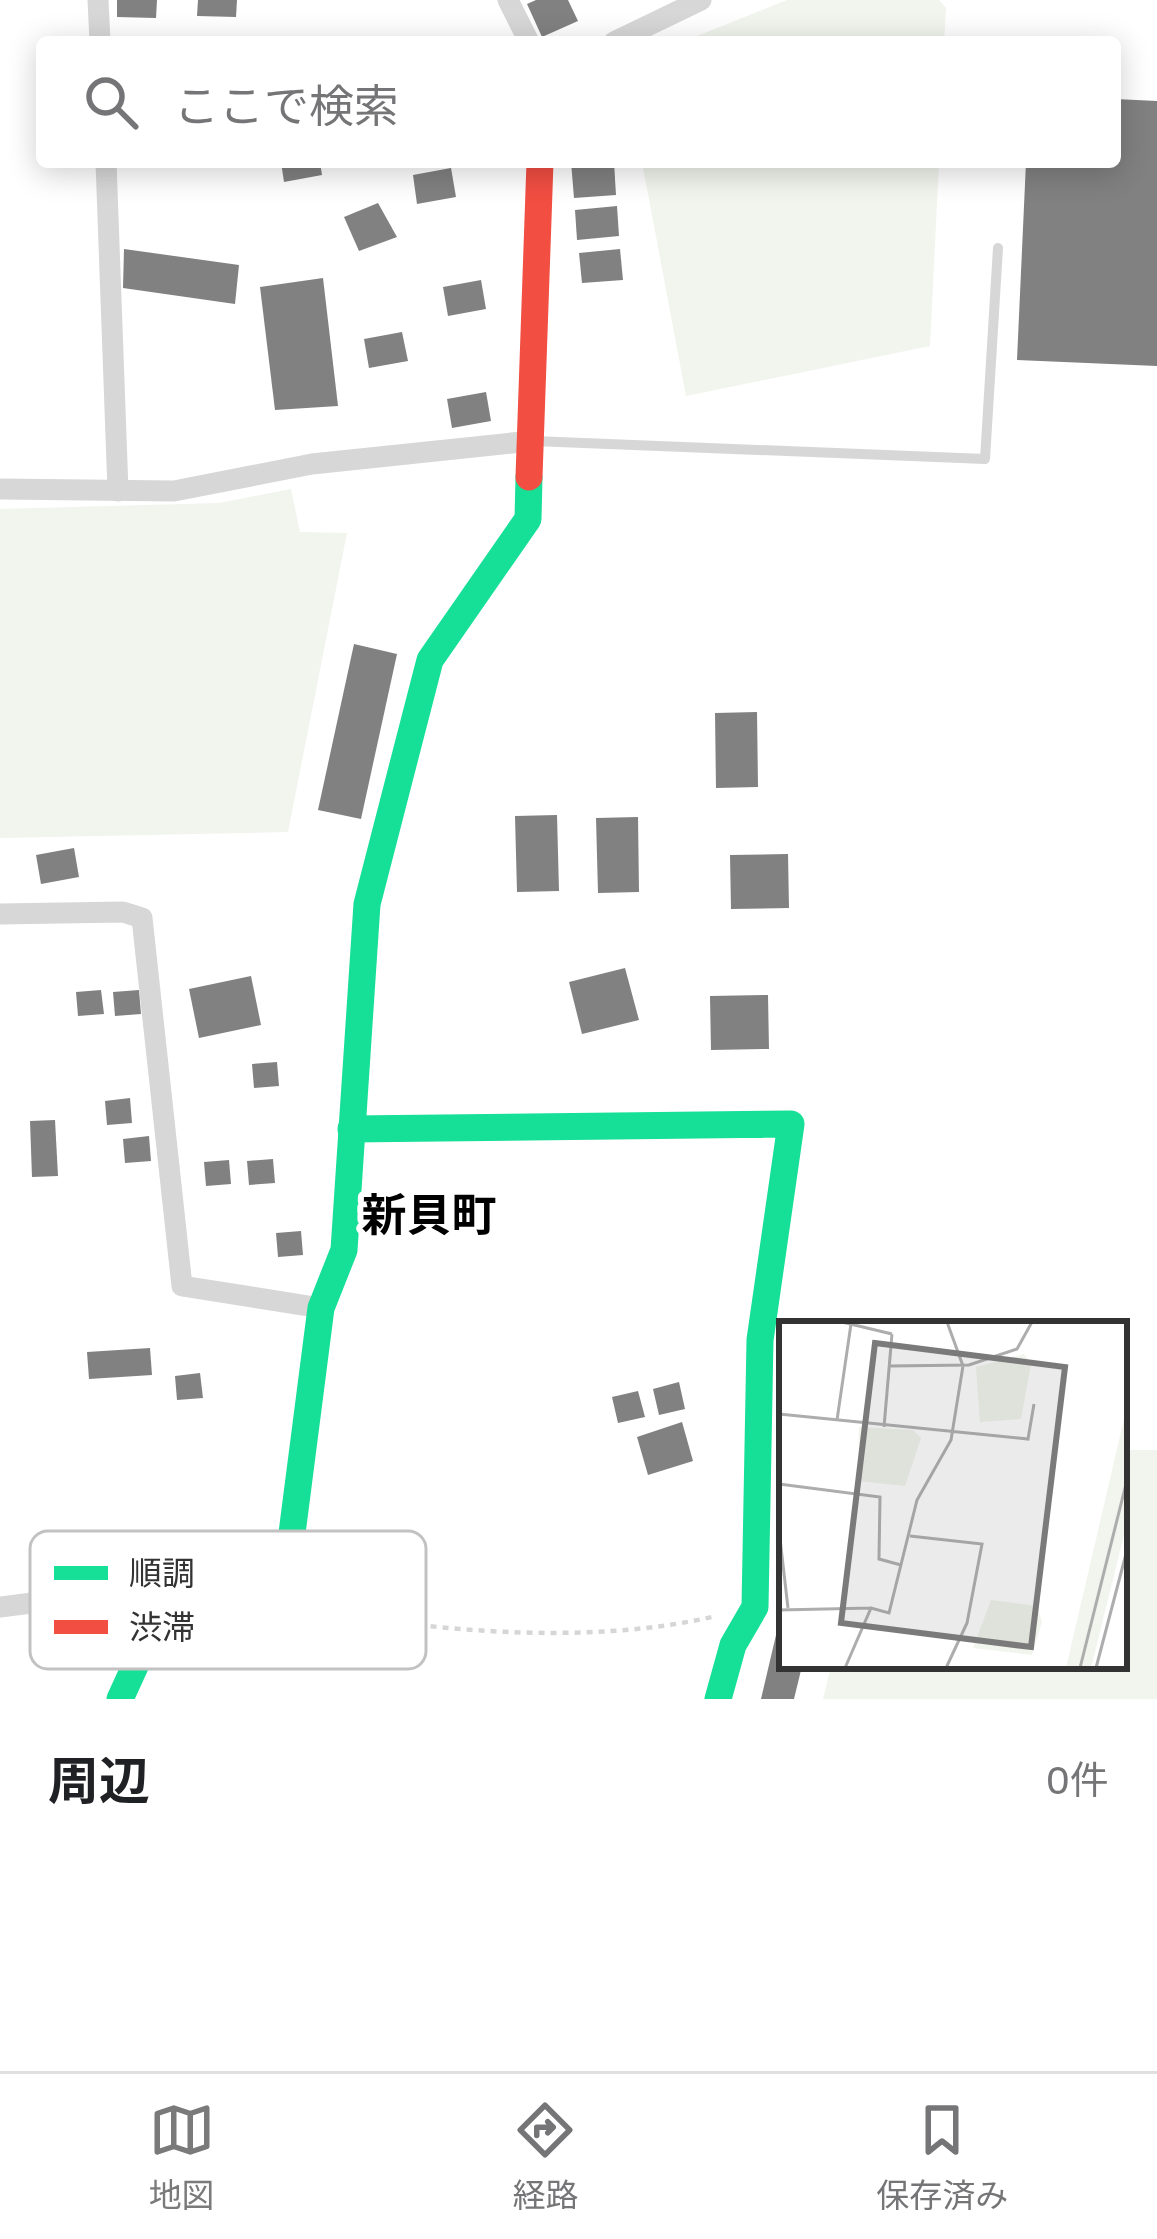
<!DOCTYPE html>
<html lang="ja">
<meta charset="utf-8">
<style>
body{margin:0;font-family:"Golos Text","Noto Sans JP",sans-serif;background:#f6f6f6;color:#202124}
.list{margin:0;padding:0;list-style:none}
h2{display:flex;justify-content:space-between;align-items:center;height:156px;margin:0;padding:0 48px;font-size:51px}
h2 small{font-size:39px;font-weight:400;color:#757577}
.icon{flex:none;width:66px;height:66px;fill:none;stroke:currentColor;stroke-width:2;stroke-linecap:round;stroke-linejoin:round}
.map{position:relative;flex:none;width:1157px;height:1699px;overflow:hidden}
.search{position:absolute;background:#fff;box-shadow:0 6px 30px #0003;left:36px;right:36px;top:36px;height:132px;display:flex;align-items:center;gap:30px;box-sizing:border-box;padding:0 42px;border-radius:12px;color:#757577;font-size:45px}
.sheet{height:372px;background:#fff}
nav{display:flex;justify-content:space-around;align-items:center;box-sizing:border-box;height:168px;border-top:3px solid #e0e0e0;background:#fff;font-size:33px;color:#757577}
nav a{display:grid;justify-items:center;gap:6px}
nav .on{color:#7a7a7a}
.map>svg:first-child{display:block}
.green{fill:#f1f5ed}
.building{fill:#818181}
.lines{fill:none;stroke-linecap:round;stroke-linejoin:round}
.path{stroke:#d6d6d6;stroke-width:4.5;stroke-dasharray:6 6;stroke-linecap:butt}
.lane{stroke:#d7d7d7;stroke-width:10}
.street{stroke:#d7d7d7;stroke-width:21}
.fast{stroke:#16e098;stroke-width:27}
.jam{stroke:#f24e42;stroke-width:27}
.labels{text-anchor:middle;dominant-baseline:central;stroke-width:12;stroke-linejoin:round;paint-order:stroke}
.neighbourhood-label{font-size:45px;font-weight:bold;fill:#000;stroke:#fff}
.inset-road{fill:none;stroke:#adadad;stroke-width:3}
.view{fill:#7a7a7a;fill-opacity:0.15;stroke:#7a7a7a;stroke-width:6}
.inset-edge{fill:none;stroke:#333;stroke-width:6}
.key{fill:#fff;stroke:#c2c2c2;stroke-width:3}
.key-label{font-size:33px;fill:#333}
</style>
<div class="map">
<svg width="1157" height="1699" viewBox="0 0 1157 1699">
<rect width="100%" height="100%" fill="#fff"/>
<g class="green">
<path d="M 787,0 L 939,0 L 946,8 L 944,42 L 682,42 Z"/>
<path d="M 642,162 L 939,162 L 930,346 L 686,396 Z"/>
<path d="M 291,489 L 300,532 L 347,533 L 288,832 L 0,838 L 0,509 L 219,503 Z"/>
<path d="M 1124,1450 L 1157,1450 L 1157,1699 L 823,1699 L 831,1666 L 1124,1666 Z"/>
</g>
<g class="building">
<path d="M 117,0 L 157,0 L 156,18 L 117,17 Z"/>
<path d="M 198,0 L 237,0 L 236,17 L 197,16 Z"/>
<path d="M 536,0 L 568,0 L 578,21 L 542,37 L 527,4 Z"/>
<path d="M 1115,99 L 1157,101 L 1157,366 L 1017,360 L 1026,162 L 1115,162 Z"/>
<path d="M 281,162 L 320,162 L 322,175 L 284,182 Z"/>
<path d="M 571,162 L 614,162 L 616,195 L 574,198 Z"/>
<path d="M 451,168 L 456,197 L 417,204 L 413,175 Z"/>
<path d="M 378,203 L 397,237 L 359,251 L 344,217 Z"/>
<path d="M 617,206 L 619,236 L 577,240 L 575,210 Z"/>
<path d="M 124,249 L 239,265 L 235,304 L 123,288 Z"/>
<path d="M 620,249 L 623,280 L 582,283 L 579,253 Z"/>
<path d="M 323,278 L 338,406 L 275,410 L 260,287 Z"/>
<path d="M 481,280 L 486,309 L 448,316 L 443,287 Z"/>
<path d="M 402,332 L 408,361 L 369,368 L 364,339 Z"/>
<path d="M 486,392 L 491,421 L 452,428 L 447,399 Z"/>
<path d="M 354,644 L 397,654 L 361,819 L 318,810 Z"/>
<path d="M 757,712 L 758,787 L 716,788 L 715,713 Z"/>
<path d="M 557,815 L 559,891 L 517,892 L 515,816 Z"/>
<path d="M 638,817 L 639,892 L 598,893 L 596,818 Z"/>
<path d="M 74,848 L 79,877 L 41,884 L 36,855 Z"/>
<path d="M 788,854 L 789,908 L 731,909 L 730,855 Z"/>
<path d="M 625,968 L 639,1020 L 582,1034 L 569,982 Z"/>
<path d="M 251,976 L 261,1025 L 199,1038 L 189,989 Z"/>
<path d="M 101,990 L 104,1014 L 78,1016 L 76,992 Z"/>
<path d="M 139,990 L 141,1014 L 115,1016 L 113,992 Z"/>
<path d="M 768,995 L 769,1049 L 711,1050 L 710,996 Z"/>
<path d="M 277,1062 L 279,1086 L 254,1088 L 252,1064 Z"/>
<path d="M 130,1098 L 132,1123 L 107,1125 L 105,1101 Z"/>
<path d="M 55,1120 L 58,1176 L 32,1177 L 30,1121 Z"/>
<path d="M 149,1136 L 151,1161 L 125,1163 L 123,1139 Z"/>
<path d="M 273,1159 L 275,1183 L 249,1185 L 247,1161 Z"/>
<path d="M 229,1160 L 231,1184 L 206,1186 L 204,1162 Z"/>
<path d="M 301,1231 L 303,1255 L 278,1257 L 276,1233 Z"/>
<path d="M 150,1348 L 152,1375 L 89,1379 L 87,1352 Z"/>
<path d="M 200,1373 L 203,1398 L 177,1400 L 175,1376 Z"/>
<path d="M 679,1382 L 685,1409 L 659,1415 L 653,1389 Z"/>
<path d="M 638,1391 L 645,1417 L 618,1423 L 612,1397 Z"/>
<path d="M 682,1422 L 693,1461 L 648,1475 L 637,1437 Z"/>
<path d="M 780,1618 L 782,1666 L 802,1666 L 794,1699 L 761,1699 Z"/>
</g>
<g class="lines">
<path class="path" d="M 312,1609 C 436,1632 588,1645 712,1617"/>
<path class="lane" d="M 534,441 L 985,459 L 998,248"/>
<g class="street">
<path d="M 98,0 L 100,42"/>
<path d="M 508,0 L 529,42"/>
<path d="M 614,42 L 701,0"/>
<path d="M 106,162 L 118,491"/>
<path d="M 0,489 L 174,491 L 312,464 L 531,441"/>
<path d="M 0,914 L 123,912 L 142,918 L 182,1286 L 321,1308"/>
<path d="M 0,1607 L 172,1585"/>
</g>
<g class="fast">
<path d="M 351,1129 L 791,1124 L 760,1340 L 755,1607 L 733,1645 L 718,1699"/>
<path d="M 120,1699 L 172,1585 L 283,1603 L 321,1308 L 344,1250 L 367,904 L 430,660 L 528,519 L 529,477"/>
</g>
<path class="jam" d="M 529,477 L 540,162"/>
</g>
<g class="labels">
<g class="neighbourhood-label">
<text x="429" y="1214">新貝町</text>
</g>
</g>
<g transform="translate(779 1321)">
<rect width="348" height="348" fill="#fff"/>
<path d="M 245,33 L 252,43 L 242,98 L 201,101 L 197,46 ZM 348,85 L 348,202 L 312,347 L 287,347 ZM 80,106 L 134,109 L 142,117 L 126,165 L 79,160 ZM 212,279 L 258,285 L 263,301 L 253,334 L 194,327 Z" fill="#f1f5ed"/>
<path class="inset-road" d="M 63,1 L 113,13M 111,45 L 190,44 L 238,28 L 253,1M 0,93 L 249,118 L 255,83M 58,99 L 72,3M 105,106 L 113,13M 0,163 L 101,176 L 100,238 L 122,244M 0,209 L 9,287M 131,215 L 203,223 L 188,302 L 167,347M 0,289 L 92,287M 66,347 L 92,287 L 110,292 L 138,179 L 172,119 L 184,45 L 168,1M 301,347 L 348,159M 317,347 L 348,229"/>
<path class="view" d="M 96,22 L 286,46 L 252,326 L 62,302 Z"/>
<rect width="348" height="348" class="inset-edge"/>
</g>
<rect x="30" y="1531" width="396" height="138" rx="18" class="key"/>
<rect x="54" y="1566" width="54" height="14" fill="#16e098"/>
<rect x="54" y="1620" width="54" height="14" fill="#f24e42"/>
<g class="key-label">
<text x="129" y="1585">順調</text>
<text x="129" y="1639">渋滞</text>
</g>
</svg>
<div class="search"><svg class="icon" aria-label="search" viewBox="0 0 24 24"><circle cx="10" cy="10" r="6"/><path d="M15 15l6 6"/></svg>ここで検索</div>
</div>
<section class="sheet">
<h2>周辺<small>0件</small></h2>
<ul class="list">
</ul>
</section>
<nav>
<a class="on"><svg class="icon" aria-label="map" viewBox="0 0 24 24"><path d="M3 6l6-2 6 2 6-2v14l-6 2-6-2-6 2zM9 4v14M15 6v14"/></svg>地図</a>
<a><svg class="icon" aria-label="directions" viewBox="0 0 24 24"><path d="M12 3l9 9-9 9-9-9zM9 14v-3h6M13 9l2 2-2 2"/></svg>経路</a>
<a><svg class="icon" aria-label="saved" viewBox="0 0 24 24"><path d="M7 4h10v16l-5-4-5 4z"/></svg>保存済み</a>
</nav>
